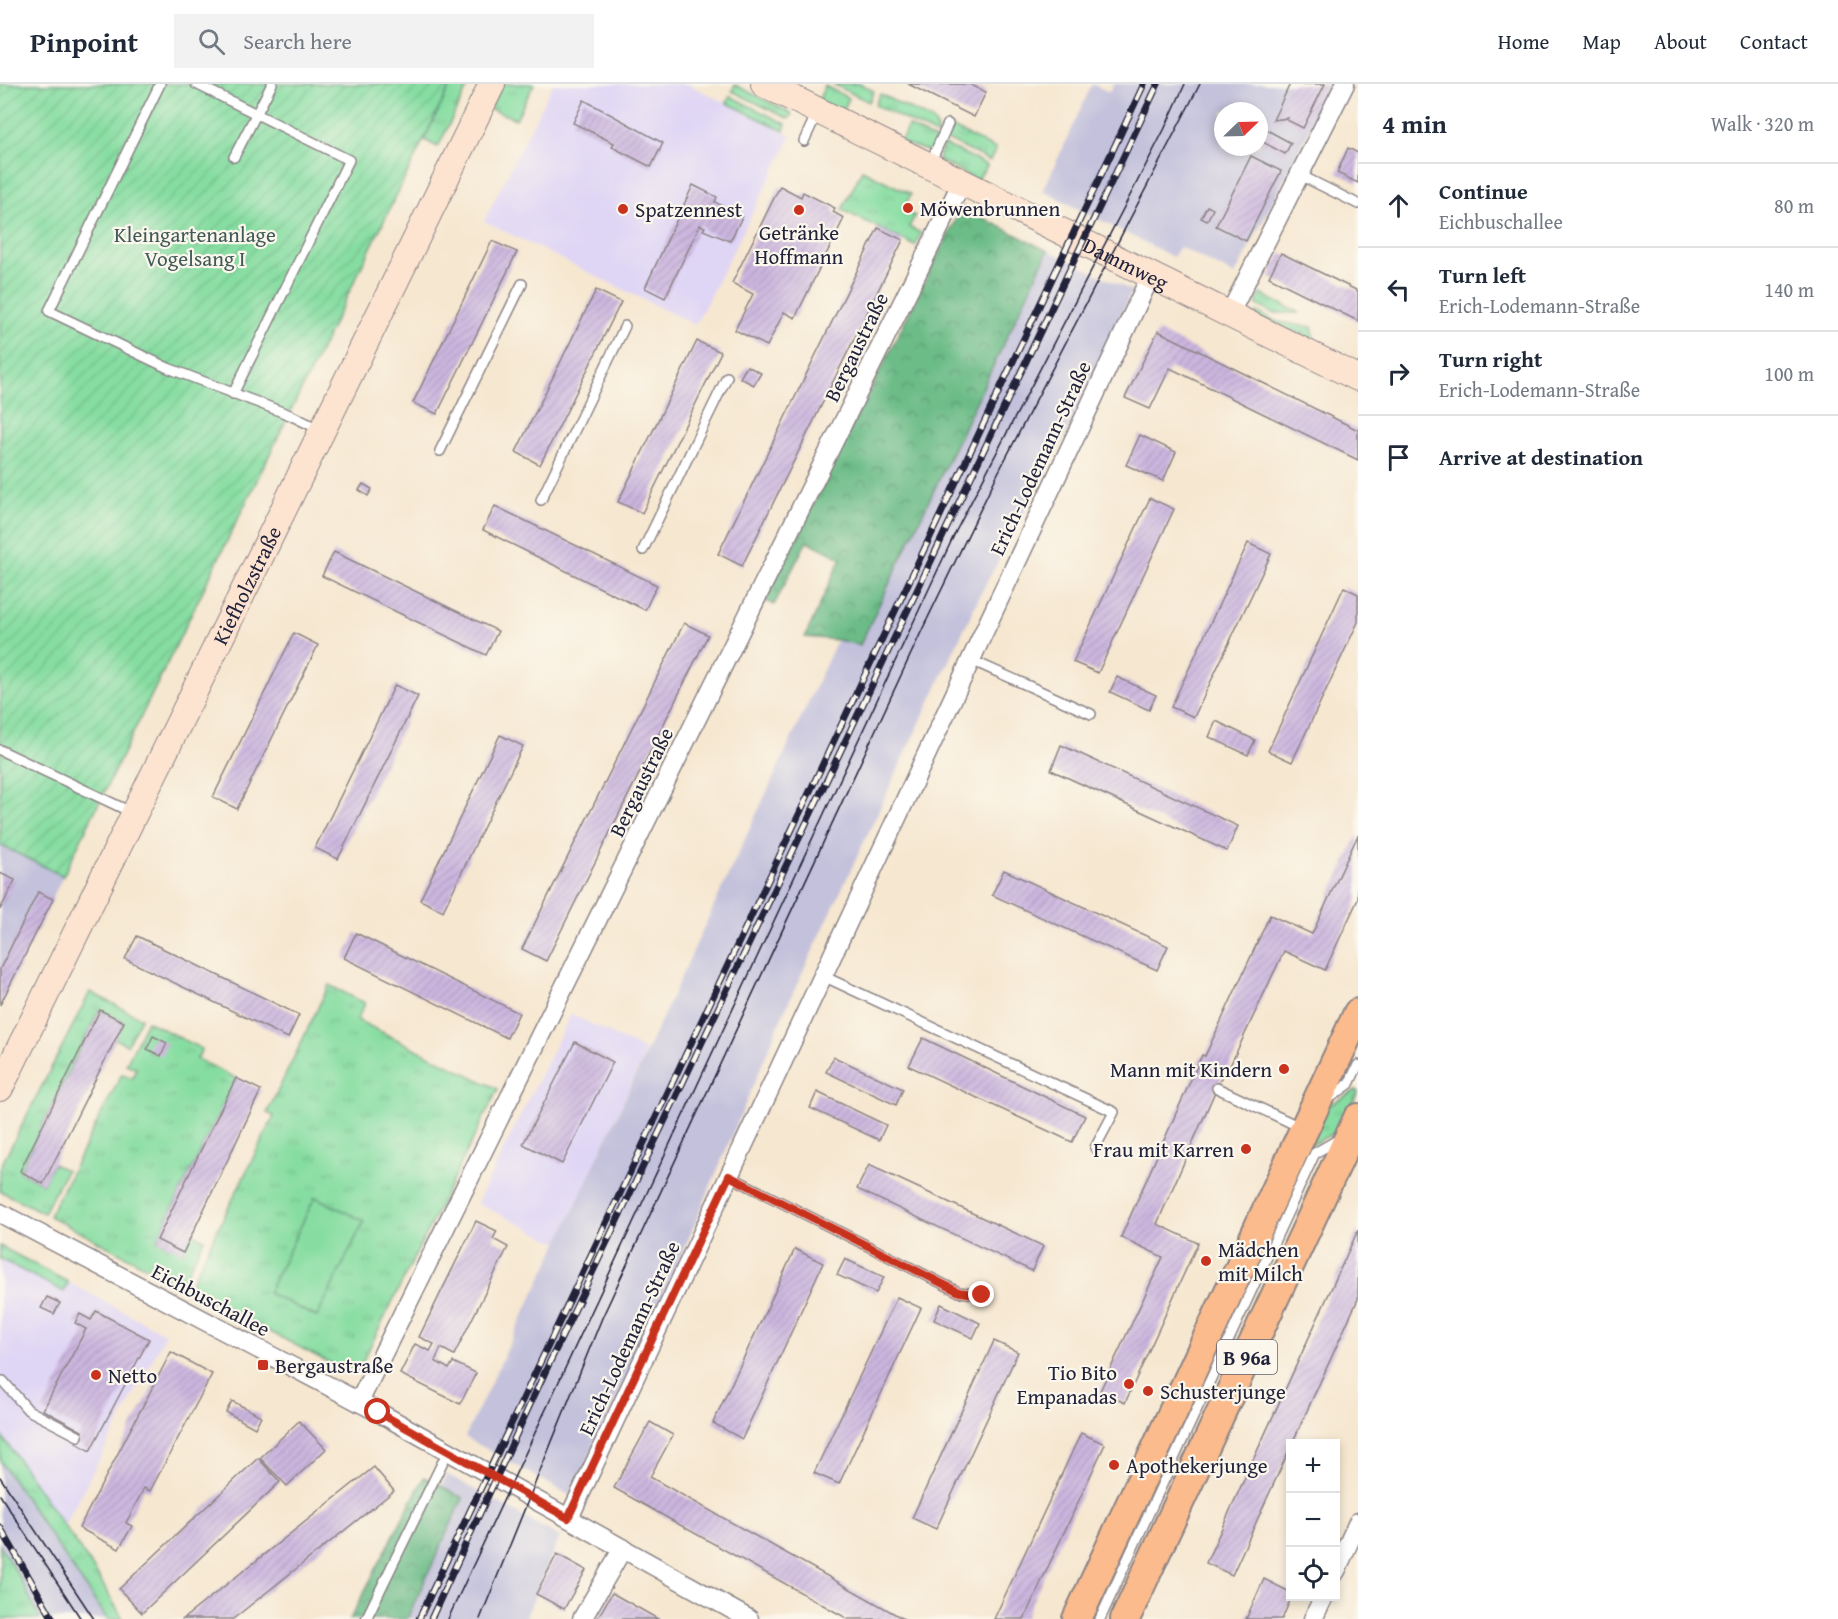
<!DOCTYPE html>
<meta charset="utf-8">
<style>
body{margin:0;font-family:"Gentium Book Plus",serif;background:#f2f2f3;color:#1f2937}
.controls{position:absolute;right:18px;bottom:18px;display:grid;overflow:hidden;border-radius:0px;box-shadow:0 3px 9px #0003}
.controls button{width:54px;height:54px;display:grid;place-items:center;padding:0;border:0;border-bottom:2px solid #e0e1e3;background:#fff;color:#1f2937;font:30px sans-serif}
.compass{position:absolute;left:1214px;top:18px;width:54px;height:54px;border-radius:50%;background:#fff;box-shadow:0 3px 9px #0003;rotate:67deg}
.stop{position:absolute;width:18px;height:18px;margin:-14px;border:4px solid #c8321e;border-radius:50%;background:#fff}
.stop.end{background:#c8321e;border-color:#fff;box-shadow:0 2px 6px #0008}
.list{margin:0;padding:0;list-style:none}
h2{display:flex;justify-content:space-between;align-items:center;height:78px;margin:0;padding:0 24px;font-size:26px}
h2 small{font-size:20px;font-weight:400;color:#747a83}
.list li{display:grid;grid-template-columns:39px 1fr auto;gap:18px;align-items:center;box-sizing:border-box;height:84px;padding:0 24px;border-top:2px solid #e0e1e3}
.list b{display:block;font-size:22px;white-space:nowrap}
.list p{margin:0;font-size:20px;white-space:nowrap;color:#747a83}
.list em{font-size:20px;font-style:normal;color:#747a83}
.icon{flex:none;width:33px;height:33px;fill:none;stroke:currentColor;stroke-width:2;stroke-linecap:round;stroke-linejoin:round}
.map{position:relative;flex:none;width:1358px;height:1535px;overflow:hidden}
header{display:flex;align-items:center;gap:36px;box-sizing:border-box;height:84px;padding:0 30px;background:#fff;border-bottom:2px solid #e0e1e3}
header strong{font-size:28px}
nav{display:flex;gap:33px;margin-inline-start:auto;font-size:21px}
.search{width:420px;height:54px;background:#f2f2f3;display:flex;align-items:center;gap:15px;box-sizing:border-box;padding:0 21px;border-radius:0px;color:#747a83;font-size:22px}
main{display:flex}
aside{flex:1;background:#fff}
.map>svg:first-child{display:block}
.built{fill:#dfd5f5}
.industrial{fill:#c3c1db;fill-rule:evenodd}
.grass{fill:url(#grass-tufts);stroke:#54806e;stroke-width:1.5}
.forest{fill:url(#forest-crowns);stroke:#476f61;stroke-width:1.5}
.garden{fill:url(#garden-furrows);stroke:#54806e;stroke-width:1.5}
.pitch{fill:#86dda1;stroke:#54806e;stroke-width:1.5}
.building{fill:url(#building-hatch)}
.lines{fill:none;stroke-linecap:round;stroke-linejoin:round}
.lane-casing{stroke:#8c8486;stroke-width:12}
.street-casing{stroke:#8c8486;stroke-width:21}
.secondary-casing{stroke:#8c8486;stroke-width:28}
.primary-casing{stroke:#8c8486;stroke-width:32}
.lane{stroke:#fff;stroke-width:9}
.street{stroke:#fff;stroke-width:18}
.secondary{stroke:#fde4d1;stroke-width:26}
.primary{stroke:#fbbb8c;stroke-width:28}
.tram{stroke:#22223b;stroke-width:1.5}
.rail-casing{stroke:#22223b;stroke-width:7}
.rail{stroke:#fbf7ec;stroke-width:4.5;stroke-dasharray:14;stroke-linecap:butt}
.route{stroke:#c8321e;stroke-width:8}
.poi-dot{fill:#c8321e;stroke:#fbf7ec;stroke-width:2}
.labels{text-anchor:middle;dominant-baseline:central;stroke-width:4.5;stroke-linejoin:round;paint-order:stroke}
.shield{fill:#fbf7ec;stroke:#636270;stroke-width:1.5}
.shield-label{font-size:20px;font-weight:bold;fill:#22223b}
.poi-label{font-size:21px;fill:#22223b;stroke:#fbf7ec;text-anchor:start}
.park-label{font-size:21px;fill:#405a5a;stroke:#fbf7ec}
.street-label{font-size:21px;fill:#22223b;stroke:#fbf7ec}
</style>
<header>
<strong>Pinpoint</strong>
<div class="search"><svg class="icon" aria-label="search" viewBox="0 0 24 24"><circle cx="10" cy="10" r="6"/><path d="M15 15l6 6"/></svg>Search here</div>
<nav><a>Home</a><a>Map</a><a>About</a><a>Contact</a></nav>
</header>
<main>
<div class="map">
<svg width="1358" height="1535" viewBox="0 0 1358 1535">
<defs>
<pattern id="grass-tufts" width="24" height="20" patternUnits="userSpaceOnUse" patternTransform="scale(1.5)"><rect width="24" height="20" fill="#86dda1"/><path d="M3 7l-1-3M5 7V3M7 7l1-3M15 17l-1-3M17 17v-4M19 17l1-3" fill="none" stroke="#73bd8c"/></pattern>
<pattern id="forest-crowns" width="20" height="18" patternUnits="userSpaceOnUse" patternTransform="scale(1.5)"><rect width="20" height="18" fill="#6cbc87"/><path d="M2 6a3 3 0 1 1 6 0M12 15a3 3 0 1 1 6 0" fill="none" stroke="#589870"/></pattern>
<pattern id="garden-furrows" width="10" height="10" patternUnits="userSpaceOnUse" patternTransform="scale(1.5)"><rect width="10" height="10" fill="#86dda1"/><path d="M-1 1l2-2M0 10L10 0M9 11l2-2" fill="none" stroke="#73bd8c"/></pattern>
<pattern id="building-hatch" width="6" height="6" patternUnits="userSpaceOnUse" patternTransform="scale(1.5)"><rect width="6" height="6" fill="#ccb6df"/><path d="M-1 1l2-2M0 6l6-6M5 7l2-2" fill="none" stroke="#af9cc0"/></pattern>
</defs>
<rect width="100%" height="100%" fill="#fbf7ec"/>
<filter id="ink" filterUnits="userSpaceOnUse"><feTurbulence type="fractalNoise" baseFrequency=".0167" numOctaves="2"/><feDisplacementMap in="SourceGraphic" scale="12" xChannelSelector="R" yChannelSelector="G"/><feConvolveMatrix kernelMatrix="1 2 1 2 8 2 1 2 1" color-interpolation-filters="sRGB"/></filter>
<filter id="wash" filterUnits="userSpaceOnUse"><feTurbulence type="fractalNoise" baseFrequency=".008" numOctaves="4" result="noise"/><feDisplacementMap in="SourceGraphic" scale="24" xChannelSelector="R" yChannelSelector="G"/><feGaussianBlur stdDeviation="1.35" result="paint"/><feColorMatrix in="noise" values="0 0 0 0 0 0 0 0 0 0 0 0 0 0 0 0 0 1.4 0 .05"/><feComposite in="paint" operator="in"/></filter>
<g filter="url(#wash)">
<rect width="100%" height="100%" fill="#f6e7d0"/>
<g class="built">
<path d="M 553,0 L 688,0 L 792,52 L 695,241 L 484,137 Z"/>
<path d="M 571,930 L 646,967 L 558,1159 L 477,1119 Z"/>
<path d="M 0,1162 L 166,1250 L 64,1442 L 0,1349 Z"/>
</g>
<g class="industrial">
<path d="M 1092,0 L 1109,8 L 1114,0 L 1333,0 L 1235,191 L 1180,163 L 1173,173 L 1043,107 ZM 1223,27 L 1259,27 L 1259,63 L 1223,63 Z"/>
<path d="M 1023,154 L 1132,207 L 1065,351 L 980,511 L 785,926 L 660,1222 L 571,1412 L 465,1353 L 558,1159 Z"/>
<path d="M 0,761 L 63,792 L 0,921 Z"/>
<path d="M 0,1377 L 42,1436 L 107,1535 L 32,1535 L 0,1484 Z"/>
<path d="M 447,1390 L 560,1453 L 525,1535 L 377,1535 Z"/>
</g>
<g class="grass">
<path d="M 451,0 L 469,0 L 438,63 L 424,56 Z"/>
<path d="M 503,0 L 534,0 L 516,35 L 490,25 Z"/>
<path d="M 833,0 L 860,0 L 874,7 L 869,18 Z"/>
<path d="M 735,1 L 785,26 L 792,30 L 789,35 L 732,7 Z"/>
<path d="M 825,2 L 849,14 L 842,29 L 818,17 Z"/>
<path d="M 880,10 L 932,36 L 936,41 L 938,52 L 875,21 Z"/>
<path d="M 730,12 L 786,40 L 784,47 L 727,19 Z"/>
<path d="M 908,42 L 936,56 L 930,68 L 900,58 Z"/>
<path d="M 951,43 L 996,65 L 990,77 L 945,55 Z"/>
<path d="M 943,60 L 987,81 L 987,82 L 977,96 L 938,76 Z"/>
<path d="M 862,86 L 911,110 L 903,126 L 915,132 L 909,143 L 921,149 L 915,162 L 842,126 Z"/>
<path d="M 1261,210 L 1299,229 L 1272,229 L 1256,220 Z"/>
<path d="M 1257,228 L 1277,238 L 1312,243 L 1315,263 L 1308,260 L 1305,252 L 1293,246 L 1286,249 L 1255,233 Z"/>
<path d="M 329,901 L 365,919 L 357,936 L 498,1005 L 358,1287 L 349,1289 L 188,1205 L 274,1032 L 267,1029 Z"/>
<path d="M 90,908 L 141,934 L 127,961 L 115,955 L 124,938 L 99,926 L 20,1087 L 43,1100 L 53,1080 L 66,1086 L 44,1129 L 0,1107 L 0,1084 Z"/>
<path d="M 147,937 L 202,965 L 197,975 L 236,994 L 157,1156 L 183,1168 L 192,1149 L 204,1155 L 181,1201 L 49,1132 L 122,990 L 133,994 L 136,985 L 126,980 Z"/>
<path d="M 1356,1006 L 1358,1008 L 1340,1046 L 1309,1062 L 1326,1023 Z"/>
<path d="M 0,1162 L 68,1198 L 64,1208 L 0,1175 Z"/>
<path d="M 0,1349 L 95,1487 L 123,1535 L 107,1535 L 0,1377 Z"/>
<path d="M 0,1461 L 20,1494 L 40,1535 L 0,1535 Z"/>
</g>
<g class="forest">
<path d="M 962,123 L 1048,167 L 860,561 L 838,556 L 805,553 L 841,474 L 807,457 L 774,521 L 765,517 Z"/>
<path d="M 424,1393 L 463,1414 L 407,1535 L 350,1535 Z"/>
</g>
<path class="garden" d="M 0,0 L 451,0 L 63,792 L 0,761 Z"/>
<path class="pitch" d="M 315,1113 L 364,1137 L 317,1233 L 268,1209 Z"/>
<g id="blocks">
<g class="building">
<path d="M 908,0 L 969,0 L 986,8 L 974,33 Z"/>
<path d="M 1290,0 L 1325,0 L 1303,44 L 1287,36 L 1288,34 L 1273,36 Z"/>
<path d="M 584,16 L 663,59 L 651,83 L 612,63 L 614,59 L 573,39 Z"/>
<path d="M 1267,46 L 1291,59 L 1285,70 L 1261,57 Z"/>
<path d="M 1348,64 L 1358,69 L 1358,99 L 1337,89 Z"/>
<path d="M 1251,72 L 1281,87 L 1246,157 L 1216,142 Z"/>
<path d="M 693,101 L 717,113 L 715,118 L 742,133 L 730,157 L 703,146 L 705,143 L 700,141 L 665,214 L 645,204 Z"/>
<path d="M 780,102 L 801,113 L 803,108 L 835,124 L 833,128 L 844,134 L 795,234 L 784,228 L 767,262 L 735,246 L 753,210 L 732,199 Z"/>
<path d="M 1207,122 L 1213,125 L 1207,137 L 1201,134 Z"/>
<path d="M 878,144 L 903,156 L 742,482 L 718,470 Z"/>
<path d="M 492,157 L 517,168 L 437,330 L 413,319 Z"/>
<path d="M 1281,169 L 1358,207 L 1358,237 L 1269,193 Z"/>
<path d="M 596,206 L 621,218 L 540,381 L 516,368 Z"/>
<path d="M 1158,247 L 1358,346 L 1358,376 L 1170,284 L 1150,325 L 1125,314 Z"/>
<path d="M 697,257 L 721,268 L 642,429 L 618,418 Z"/>
<path d="M 747,282 L 761,289 L 754,301 L 740,294 Z"/>
<path d="M 1140,351 L 1176,368 L 1163,397 L 1126,381 Z"/>
<path d="M 363,400 L 372,405 L 368,412 L 359,406 Z"/>
<path d="M 1150,414 L 1174,425 L 1098,589 L 1073,578 Z"/>
<path d="M 495,422 L 657,501 L 645,526 L 483,446 Z"/>
<path d="M 1248,459 L 1271,470 L 1194,633 L 1171,623 Z"/>
<path d="M 334,468 L 498,547 L 486,571 L 322,492 Z"/>
<path d="M 1344,503 L 1358,510 L 1358,538 L 1292,678 L 1268,667 Z"/>
<path d="M 684,539 L 708,551 L 546,877 L 522,865 Z"/>
<path d="M 294,549 L 318,561 L 237,725 L 213,713 Z"/>
<path d="M 1117,593 L 1156,611 L 1149,626 L 1110,608 Z"/>
<path d="M 395,601 L 418,612 L 338,775 L 315,764 Z"/>
<path d="M 1216,637 L 1255,656 L 1248,671 L 1209,653 Z"/>
<path d="M 500,651 L 523,662 L 443,827 L 420,816 Z"/>
<path d="M 1061,661 L 1238,742 L 1227,767 L 1051,686 Z"/>
<path d="M 1358,751 L 1358,815 L 1325,886 L 1284,867 L 1228,986 L 1225,985 L 1157,1140 L 1198,1159 L 1125,1319 L 1100,1307 L 1163,1173 L 1121,1153 L 1202,971 L 1205,972 L 1270,831 L 1312,850 Z"/>
<path d="M 1004,786 L 1168,862 L 1157,886 L 992,811 Z"/>
<path d="M 0,789 L 15,796 L 0,826 Z"/>
<path d="M 38,808 L 53,815 L 0,921 L 0,885 Z"/>
<path d="M 356,849 L 519,929 L 507,954 L 344,874 Z"/>
<path d="M 137,852 L 299,931 L 288,954 L 125,875 Z"/>
<path d="M 100,926 L 124,938 L 43,1100 L 20,1087 Z"/>
<path d="M 153,952 L 167,959 L 161,972 L 147,965 Z"/>
<path d="M 923,954 L 1085,1032 L 1072,1058 L 909,982 Z"/>
<path d="M 575,958 L 613,978 L 562,1080 L 523,1060 Z"/>
<path d="M 834,973 L 903,1005 L 896,1021 L 826,988 Z"/>
<path d="M 236,994 L 261,1006 L 183,1169 L 157,1156 Z"/>
<path d="M 817,1008 L 886,1041 L 879,1056 L 810,1024 Z"/>
<path d="M 869,1081 L 1043,1162 L 1032,1187 L 857,1105 Z"/>
<path d="M 476,1137 L 497,1147 L 493,1155 L 508,1163 L 454,1271 L 441,1264 L 435,1277 L 449,1285 L 453,1278 L 476,1289 L 460,1320 L 400,1290 L 415,1260 L 430,1267 L 434,1260 L 419,1253 Z"/>
<path d="M 1358,1146 L 1358,1215 L 1232,1491 L 1206,1479 Z"/>
<path d="M 795,1165 L 823,1179 L 742,1355 L 713,1339 Z"/>
<path d="M 845,1175 L 884,1193 L 876,1209 L 837,1191 Z"/>
<path d="M 47,1213 L 60,1219 L 54,1230 L 41,1224 Z"/>
<path d="M 897,1213 L 921,1224 L 839,1400 L 814,1389 Z"/>
<path d="M 941,1220 L 980,1239 L 973,1254 L 934,1236 Z"/>
<path d="M 96,1227 L 149,1255 L 90,1367 L 76,1359 L 82,1347 L 43,1326 L 86,1245 L 75,1239 L 80,1230 L 91,1236 Z"/>
<path d="M 994,1257 L 1018,1268 L 936,1445 L 912,1434 Z"/>
<path d="M 171,1268 L 212,1290 L 150,1407 L 144,1404 L 126,1439 L 132,1442 L 119,1465 L 79,1444 Z"/>
<path d="M 232,1317 L 261,1332 L 255,1344 L 226,1328 Z"/>
<path d="M 299,1337 L 326,1365 L 287,1402 L 260,1374 Z"/>
<path d="M 650,1338 L 673,1351 L 650,1393 L 904,1535 L 848,1535 L 614,1404 Z"/>
<path d="M 1081,1349 L 1105,1360 L 1024,1535 L 994,1535 Z"/>
<path d="M 258,1374 L 280,1398 L 142,1529 L 119,1505 Z"/>
<path d="M 374,1383 L 394,1407 L 233,1535 L 183,1535 Z"/>
<path d="M 557,1470 L 586,1486 L 564,1525 L 536,1510 Z"/>
<path d="M 1264,1495 L 1290,1508 L 1292,1512 L 1282,1535 L 1246,1535 Z"/>
<path d="M 612,1509 L 658,1535 L 597,1535 Z"/>
</g>
</g>
</g>
<g filter="url(#ink)">
<use href="#blocks" fill-opacity="0" stroke="#8c8486" stroke-width="1.5"/>
<g class="lines">
<defs>
<g id="lane">
<path d="M 160,0 L 49,227 L 168,284 L 290,331 L 321,346"/>
<path d="M 196,0 L 349,76 L 233,310"/>
<path d="M 804,57 L 817,29"/>
<path d="M 234,73 L 272,0"/>
<path d="M 929,81 L 948,40"/>
<path d="M 1300,91 L 1358,120"/>
<path d="M 440,367 L 522,200"/>
<path d="M 541,416 L 625,242"/>
<path d="M 643,466 L 727,293"/>
<path d="M 971,576 L 1091,630"/>
<path d="M 0,666 L 133,729"/>
<path d="M 823,892 L 1114,1028 L 1095,1064"/>
<path d="M 1217,1004 L 1302,1044"/>
<path d="M 1327,1016 L 1349,1000 L 1358,981"/>
<path d="M 729,1092 L 959,1208 L 982,1211"/>
<path d="M 3,1297 L 28,1326 L 78,1352"/>
<path d="M 366,1535 L 448,1367"/>
<path d="M 1100,1535 L 1315,1069 L 1341,1054"/>
</g>
<g id="street">
<path d="M 1229,231 L 1345,0"/>
<path d="M 0,1129 L 378,1328 L 749,1535"/>
<path d="M 359,1318 L 962,98"/>
<path d="M 569,1434 L 1151,191"/>
<path d="M 1336,1487 L 1358,1438"/>
<path d="M 582,1535 L 623,1464"/>
<path d="M 1313,1535 L 1324,1512"/>
</g>
<g id="secondary">
<path id="s1" d="M 764,0 L 1358,294"/>
<path id="s2" d="M 0,1004 L 492,0"/>
</g>
<g id="primary">
<path d="M 1077,1535 L 1358,929"/>
<path d="M 1125,1535 L 1358,1034"/>
</g>
</defs>
<use href="#lane" class="lane-casing"/>
<use href="#street" class="street-casing"/>
<use href="#secondary" class="secondary-casing"/>
<use href="#primary" class="primary-casing"/>
<use href="#lane" class="lane"/>
<use href="#street" class="street"/>
<use href="#secondary" class="secondary"/>
<use href="#primary" class="primary"/>
<g class="tram">
<path d="M 0,1393 L 94,1535"/>
<path d="M 0,1411 L 81,1535"/>
<path d="M 448,1535 L 956,447 L 1164,46 L 1185,0"/>
<path d="M 480,1535 L 602,1234 L 923,544 L 998,389 L 1200,0"/>
</g>
<defs>
<g id="rail">
<path d="M 0,1443 L 53,1535"/>
<path d="M 419,1535 L 1144,0"/>
<path d="M 431,1535 L 546,1286 L 1158,0"/>
</g>
</defs>
<use href="#rail" class="rail-casing"/>
<use href="#rail" class="rail"/>
</g>
</g>
<g class="lines" filter="url(#ink)">
<path class="route" d="M 378,1328 L 568,1434 L 729,1092 L 959,1208 L 982,1211"/>
</g>
<g class="poi-dot">
<circle cx="908" cy="124" r="6"/>
<circle cx="623" cy="125" r="6"/>
<circle cx="799" cy="126" r="6"/>
<circle cx="1284" cy="985" r="6"/>
<circle cx="1246" cy="1065" r="6"/>
<circle cx="1206" cy="1177" r="6"/>
<rect x="257" y="1275" width="12" height="12" rx="3"/>
<circle cx="96" cy="1291" r="6"/>
<circle cx="1129" cy="1300" r="6"/>
<circle cx="1148" cy="1307" r="6"/>
<circle cx="1114" cy="1381" r="6"/>
</g>
<g class="labels">
<rect class="shield" x="1217" y="1256" width="60" height="34" rx="4.5"/>
<g class="shield-label">
<text x="1247" y="1273">B 96a</text>
</g>
<g class="poi-label">
<text x="920" y="124">Möwenbrunnen</text>
<text x="635" y="125">Spatzennest</text>
<text x="799" y="148" text-anchor="middle">Getränke<tspan x="799" dy="24">Hoffmann</tspan></text>
<text x="1272" y="985" text-anchor="end">Mann mit Kindern</text>
<text x="1234" y="1065" text-anchor="end">Frau mit Karren</text>
<text x="1218" y="1165">Mädchen<tspan x="1218" dy="24">mit Milch</tspan></text>
<text x="275" y="1281">Bergaustraße</text>
<text x="1117" y="1288" text-anchor="end">Tio Bito<tspan x="1117" dy="24">Empanadas</tspan></text>
<text x="108" y="1291">Netto</text>
<text x="1160" y="1307">Schusterjunge</text>
<text x="1126" y="1381">Apothekerjunge</text>
</g>
<g class="park-label">
<text x="195" y="150">Kleingartenanlage<tspan x="195" dy="24">Vogelsang I</tspan></text>
</g>
<g class="street-label">
<text stroke="none"><textPath href="#s1" startOffset="404">Dammweg</textPath></text>
<text transform="translate(856 263) rotate(-64)">Bergaustraße</text>
<text transform="translate(1040 374) rotate(-65)">Erich-Lodemann-Straße</text>
<text stroke="none"><textPath href="#s2" startOffset="560">Kiefholzstraße</textPath></text>
<text transform="translate(641 698) rotate(-64)">Bergaustraße</text>
<text transform="translate(211 1216) rotate(28)">Eichbuschallee</text>
<text transform="translate(629 1254) rotate(-65)">Erich-Lodemann-Straße</text>
</g>
</g>
</svg>
<div class="controls">
<button>+</button>
<button>−</button>
<button><svg class="icon" aria-label="locate" viewBox="0 0 24 24"><circle cx="12" cy="12" r="6"/><path d="M12 2v4M12 18v4M2 12h4M18 12h4"/></svg></button>
</div>
<svg class="compass" viewBox="-18 -18 36 36"><path d="M0-13l5 13h-10z" fill="#e53935"/><path d="M0 13l5-13h-10z" fill="#747a83"/></svg>
<div class="stop" style="left:378px;top:1328px"></div>
<div class="stop end" style="left:982px;top:1211px"></div>
</div>
<aside>
<h2>4 min<small>Walk · 320 m</small></h2>
<ul class="list">
<li><svg class="icon" aria-label="ahead" viewBox="0 0 24 24"><path d="M12 20V5M6 11l6-6 6 6"/></svg><div><b>Continue</b><p>Eichbuschallee</p></div><em>80 m</em></li>
<li><svg class="icon" aria-label="left" viewBox="0 0 24 24"><path d="M17 20v-9H6M10 6l-5 5 5 5"/></svg><div><b>Turn left</b><p>Erich-Lodemann-Straße</p></div><em>140 m</em></li>
<li><svg class="icon" aria-label="right" viewBox="0 0 24 24"><path d="M7 20v-9h11M14 6l5 5-5 5"/></svg><div><b>Turn right</b><p>Erich-Lodemann-Straße</p></div><em>100 m</em></li>
<li><svg class="icon" aria-label="arrive" viewBox="0 0 24 24"><path d="M6 21V4h12l-3 4 3 4H6"/></svg><div><b>Arrive at destination</b></div></li>
</ul>
</aside>
</main>
